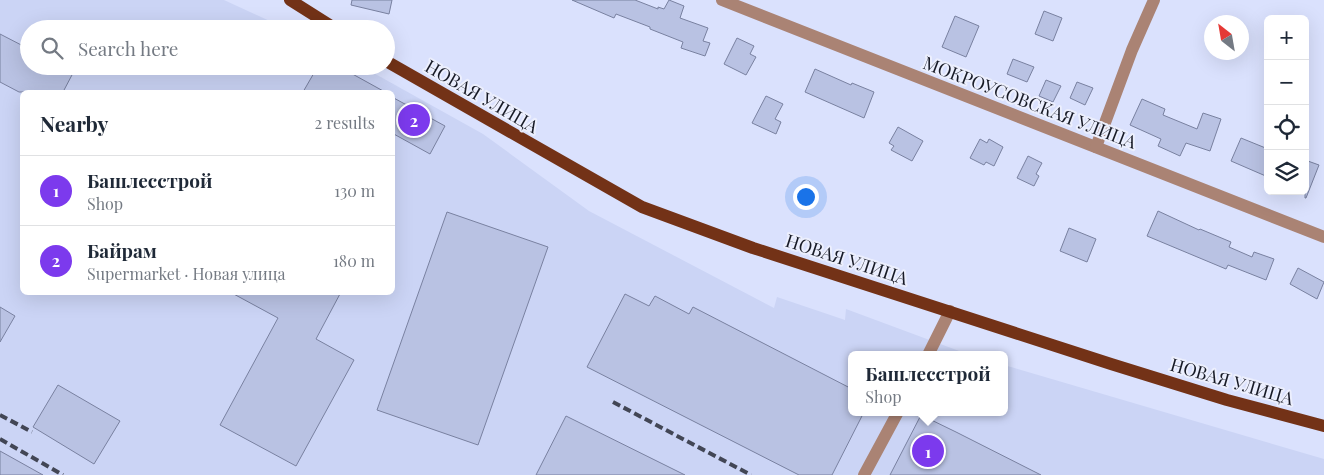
<!DOCTYPE html>
<meta charset="utf-8">
<style>
body{margin:0;font-family:"Playfair Display",serif;background:#f6f6f7;color:#1f2937}
.controls{position:absolute;right:15px;top:15px;display:grid;overflow:hidden;border-radius:8px;box-shadow:0 5px 20px #0002}
.controls button{width:45px;height:45px;display:grid;place-items:center;padding:0;border:0;border-bottom:1px solid #e0e1e3;background:#fff;color:#1f2937;font:25px sans-serif}
.compass{position:absolute;left:1204px;top:15px;width:45px;height:45px;border-radius:50%;background:#fff;box-shadow:0 5px 20px #0002;rotate:329deg}
.you{position:absolute;left:805px;top:196px;width:18px;height:18px;margin:-12px;border:4px solid #fff;border-radius:50%;background:#1a73e8;box-shadow:0 0 0 8px #1a73e833}
.badge{display:grid;place-items:center;width:32px;height:32px;border-radius:50%;background:#7c3aed;color:#fff;font-size:16px;font-weight:700}
.pin{position:absolute;translate:-50% -50%;border:2px solid #fff;box-shadow:0 1px 5px #0006}
.popup{position:absolute;left:848px;top:351px;width:160px;height:65px;box-sizing:border-box;display:grid;place-content:center;border-radius:8px;background:#fff;filter:drop-shadow(0 1px 4px #0005);font-size:16px;white-space:nowrap;color:#747a83}
.popup b{font-size:19px;color:#1f2937}
.popup::after{content:'';position:absolute;left:50%;top:100%;margin-left:-10px;border:10px solid transparent;border-top-color:#fff}
.list{margin:0;padding:0;list-style:none}
h2{display:flex;justify-content:space-between;align-items:center;height:65px;margin:0;padding:0 20px;font-size:21px}
h2 small{font-size:16px;font-weight:400;color:#747a83}
.list li{display:grid;grid-template-columns:32px 1fr auto;gap:15px;align-items:center;box-sizing:border-box;height:70px;padding:0 20px;border-top:1px solid #e0e1e3}
.list b{display:block;font-size:19px;white-space:nowrap}
.list p{margin:0;font-size:16px;white-space:nowrap;color:#747a83}
.list em{font-size:16px;font-style:normal;color:#747a83}
.icon{flex:none;width:28px;height:28px;fill:none;stroke:currentColor;stroke-width:2;stroke-linecap:round;stroke-linejoin:round}
.map{position:relative;flex:none;width:1324px;height:475px;overflow:hidden}
.search{position:absolute;background:#fff;box-shadow:0 5px 20px #0002;left:20px;top:20px;width:375px;height:55px;display:flex;align-items:center;gap:12px;box-sizing:border-box;padding:0 18px;border-radius:28px;color:#747a83;font-size:19px}
.panel{position:absolute;background:#fff;box-shadow:0 5px 20px #0002;left:20px;top:90px;width:375px;height:205px;border-radius:8px}
.map>svg:first-child{display:block}
.built{fill:#cbd4f5;fill-rule:evenodd}
.building{fill:#b9c2e3;stroke:#7981a0}
.lines{fill:none;stroke-linecap:round;stroke-linejoin:round}
.minor{stroke:#aa8374;stroke-width:12}
.major{stroke:#733217;stroke-width:12}
.rail{stroke:#424655;stroke-width:4;stroke-dasharray:8 4;stroke-linecap:butt}
.labels{text-anchor:middle;dominant-baseline:central;stroke-width:4;stroke-linejoin:round;paint-order:stroke}
.street-label{font-size:18px;fill:#171a26;stroke:#eceffd}
</style>
<div class="map">
<svg width="1324" height="475" viewBox="0 0 1324 475">
<rect width="100%" height="100%" fill="#dae1fd"/>
<path class="built" d="M 0,0 L 224,0 L 287,29 L 29,29 L 29,66 L 361,66 L 483,134 L 589,211 L 774,308 L 777,297 L 845,320 L 846,309 L 970,355 L 852,355 L 852,412 L 1004,412 L 1004,365 L 1324,459 L 1324,475 L 0,475 ZM 22,92 L 392,92 L 392,292 L 22,292 Z"/>
<g class="building">
<path d="M 352,0 L 392,0 L 389,14 L 351,5 Z"/>
<path d="M 572,0 L 635,0 L 658,9 L 658,7 L 664,9 L 669,0 L 684,6 L 680,18 L 708,28 L 703,41 L 710,43 L 705,56 L 681,48 L 683,42 L 650,29 L 650,27 L 616,14 L 614,18 Z"/>
<path d="M 1044,11 L 1062,18 L 1053,41 L 1035,34 Z"/>
<path d="M 955,16 L 979,26 L 966,57 L 942,47 Z"/>
<path d="M 0,34 L 29,49 L 29,66 L 61,66 L 73,73 L 63,92 L 19,92 L 0,82 Z"/>
<path d="M 737,38 L 754,46 L 750,54 L 756,57 L 746,75 L 724,64 Z"/>
<path d="M 1013,59 L 1034,67 L 1027,82 L 1007,74 Z"/>
<path d="M 318,66 L 338,66 L 385,92 L 303,92 Z"/>
<path d="M 815,69 L 851,85 L 852,83 L 874,92 L 864,118 L 805,92 Z"/>
<path d="M 1046,80 L 1061,86 L 1053,102 L 1039,96 Z"/>
<path d="M 1077,82 L 1093,88 L 1085,105 L 1070,98 Z"/>
<path d="M 766,96 L 783,104 L 775,119 L 781,122 L 776,134 L 752,123 Z"/>
<path d="M 392,97 L 445,126 L 430,154 L 392,133 Z"/>
<path d="M 1142,99 L 1165,109 L 1163,115 L 1197,129 L 1203,113 L 1221,119 L 1210,151 L 1186,143 L 1180,156 L 1158,146 L 1161,139 L 1130,125 Z"/>
<path d="M 898,127 L 923,141 L 912,161 L 891,150 L 894,146 L 889,143 Z"/>
<path d="M 1241,138 L 1268,149 L 1268,177 L 1231,161 Z"/>
<path d="M 980,139 L 987,143 L 989,139 L 1003,147 L 994,166 L 986,162 L 984,165 L 970,158 Z"/>
<path d="M 1028,156 L 1042,163 L 1036,174 L 1039,176 L 1034,186 L 1017,178 Z"/>
<path d="M 1305,160 L 1319,165 L 1306,198 L 1305,198 Z"/>
<path d="M 1158,211 L 1199,230 L 1200,229 L 1231,242 L 1229,247 L 1252,257 L 1254,252 L 1274,259 L 1266,280 L 1228,265 L 1226,269 L 1147,236 Z"/>
<path d="M 447,212 L 548,247 L 478,445 L 377,410 Z"/>
<path d="M 1069,228 L 1096,239 L 1087,262 L 1060,251 Z"/>
<path d="M 1298,268 L 1324,282 L 1317,299 L 1290,284 Z"/>
<path d="M 230,292 L 341,292 L 316,339 L 354,360 L 296,466 L 220,425 L 278,318 Z"/>
<path d="M 625,294 L 649,306 L 655,296 L 689,314 L 693,307 L 852,389 L 852,412 L 864,412 L 832,475 L 799,475 L 587,367 Z"/>
<path d="M 0,307 L 15,316 L 0,342 Z"/>
<path d="M 58,385 L 120,421 L 94,464 L 33,427 Z"/>
<path d="M 921,415 L 956,432 L 1041,475 L 890,475 Z"/>
<path d="M 566,416 L 685,475 L 536,475 Z"/>
<path d="M 0,451 L 43,475 L 0,475 Z"/>
</g>
<g class="lines">
<g class="minor">
<path d="M 722,0 L 1324,237"/>
<path d="M 1096,147 L 1132,50 L 1154,0"/>
<path d="M 928,355 L 950,311"/>
<path d="M 864,475 L 898,412"/>
</g>
<g class="major">
<path d="M 290,0 L 336,29"/>
<path d="M 386,61 L 642,207 L 753,248 L 1111,364 L 1227,400 L 1324,426"/>
</g>
<g class="rail">
<path d="M 613,402 L 751,475"/>
<path d="M 0,415 L 32,432"/>
<path d="M 0,439 L 63,475"/>
</g>
</g>
<g class="labels">
<g class="street-label">
<text transform="translate(482 96) rotate(30)">НОВАЯ УЛИЦА</text>
<text transform="translate(1030 102) rotate(21)">МОКРОУСОВСКАЯ УЛИЦА</text>
<text transform="translate(847 259) rotate(18)">НОВАЯ УЛИЦА</text>
<text transform="translate(1232 381) rotate(16)">НОВАЯ УЛИЦА</text>
</g>
</g>
</svg>
<div class="controls">
<button>+</button>
<button>−</button>
<button><svg class="icon" aria-label="locate" viewBox="0 0 24 24"><circle cx="12" cy="12" r="6"/><path d="M12 2v4M12 18v4M2 12h4M18 12h4"/></svg></button>
<button><svg class="icon" aria-label="layers" viewBox="0 0 24 24"><path d="M12 4l9 5-9 5-9-5zM3 14l9 5 9-5"/></svg></button>
</div>
<svg class="compass" viewBox="-18 -18 36 36"><path d="M0-13l5 13h-10z" fill="#e53935"/><path d="M0 13l5-13h-10z" fill="#747a83"/></svg>
<div class="you"></div>
<div class="pin badge" style="left:928px;top:451px">1</div>
<div class="popup"><b>Башлесстрой</b>Shop</div>
<div class="pin badge" style="left:414px;top:120px">2</div>
<div class="search"><svg class="icon" aria-label="search" viewBox="0 0 24 24"><circle cx="10" cy="10" r="6"/><path d="M15 15l6 6"/></svg>Search here</div>
<section class="panel">
<h2>Nearby<small>2 results</small></h2>
<ul class="list">
<li><span class="badge">1</span><div><b>Башлесстрой</b><p>Shop</p></div><em>130 m</em></li>
<li><span class="badge">2</span><div><b>Байрам</b><p>Supermarket · Новая улица</p></div><em>180 m</em></li>
</ul>
</section>
</div>
